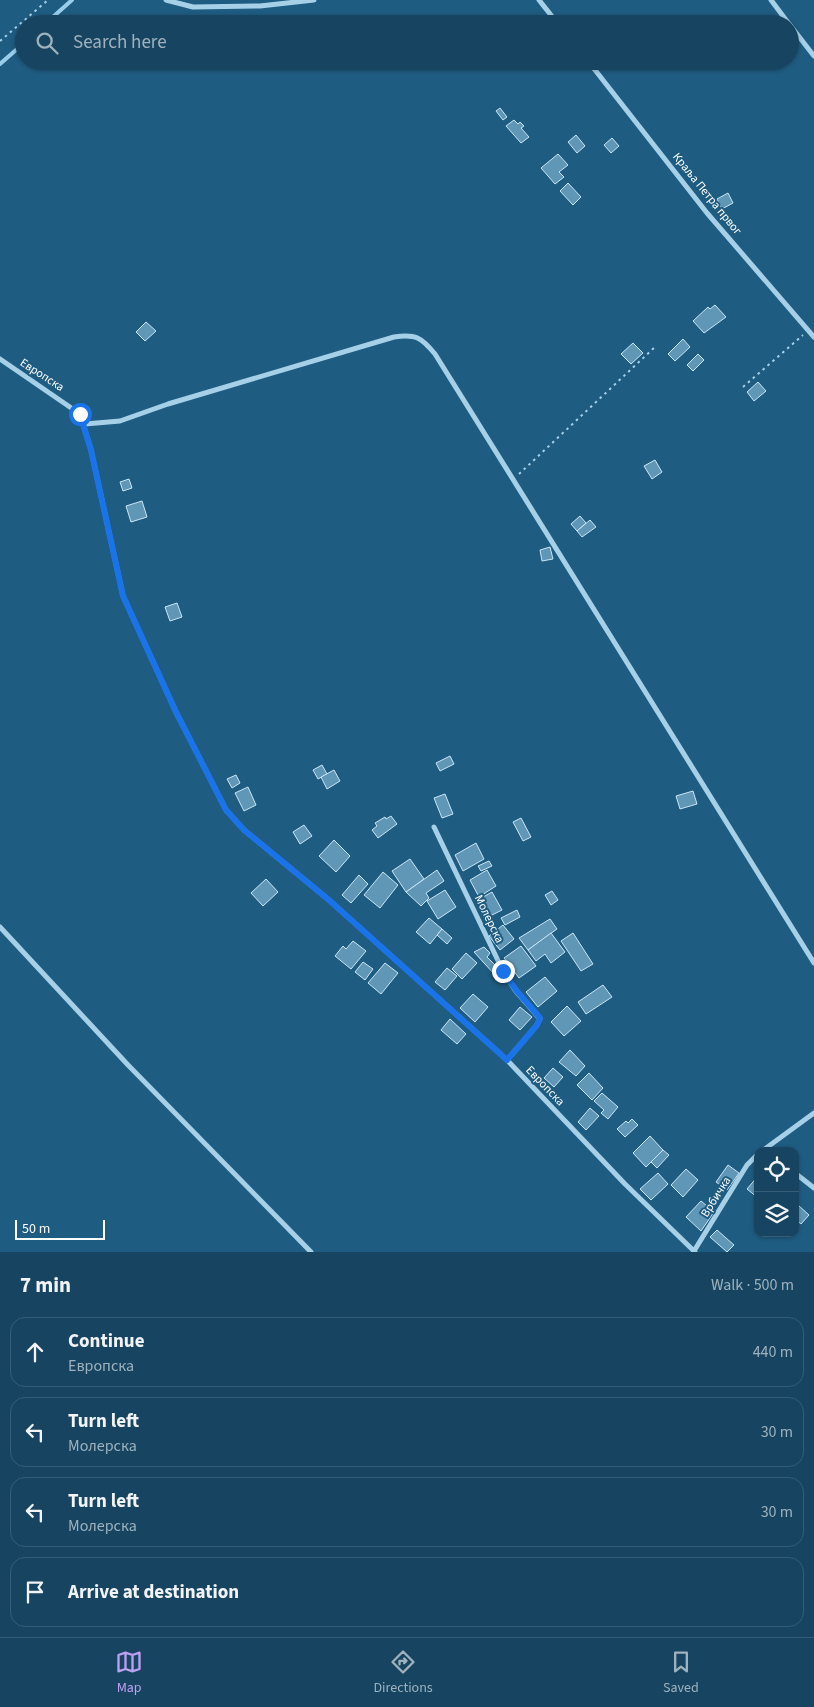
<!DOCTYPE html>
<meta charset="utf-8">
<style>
body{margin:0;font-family:"Source Sans 3",sans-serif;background:#204c67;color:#f1f3f6}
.controls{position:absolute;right:15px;bottom:15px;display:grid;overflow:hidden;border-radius:10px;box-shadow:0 1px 4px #0004}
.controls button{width:45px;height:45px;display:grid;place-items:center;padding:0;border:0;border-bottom:1px solid #365d76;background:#174561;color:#f1f3f6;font:25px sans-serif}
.scale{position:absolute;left:15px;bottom:12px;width:90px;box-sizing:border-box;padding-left:5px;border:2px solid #fff;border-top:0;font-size:14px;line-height:18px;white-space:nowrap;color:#fff;-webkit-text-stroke:4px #1f5c81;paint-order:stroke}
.stop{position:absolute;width:15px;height:15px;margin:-11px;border:4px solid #1a73e8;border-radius:50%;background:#fff}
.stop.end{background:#1a73e8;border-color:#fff;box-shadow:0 1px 5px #0008}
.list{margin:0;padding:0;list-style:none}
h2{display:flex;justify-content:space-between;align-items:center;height:65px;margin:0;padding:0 20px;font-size:21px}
h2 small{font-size:16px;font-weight:400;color:#9eb1bd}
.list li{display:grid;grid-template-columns:32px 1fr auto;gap:15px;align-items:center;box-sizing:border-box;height:70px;margin:0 10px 10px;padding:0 10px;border:1px solid #365d76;border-radius:15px}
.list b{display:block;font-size:19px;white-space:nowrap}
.list p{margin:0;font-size:16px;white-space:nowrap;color:#9eb1bd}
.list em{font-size:16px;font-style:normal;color:#9eb1bd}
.icon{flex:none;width:28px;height:28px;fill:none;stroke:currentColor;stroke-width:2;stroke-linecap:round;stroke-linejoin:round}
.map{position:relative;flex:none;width:814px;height:1252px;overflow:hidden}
.search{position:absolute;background:#174561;box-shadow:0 1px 4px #0004;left:15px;right:15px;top:15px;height:55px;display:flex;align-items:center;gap:12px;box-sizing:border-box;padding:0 18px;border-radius:28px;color:#9eb1bd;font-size:19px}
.sheet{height:385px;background:#174561}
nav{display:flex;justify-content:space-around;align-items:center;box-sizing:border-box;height:70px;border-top:1px solid #365d76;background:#174561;font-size:14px;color:#9eb1bd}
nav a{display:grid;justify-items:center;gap:2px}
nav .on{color:#bca0f2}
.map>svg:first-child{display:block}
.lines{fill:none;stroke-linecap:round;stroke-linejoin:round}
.stream{stroke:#98cdea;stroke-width:4}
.building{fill:#6197b6;stroke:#c9e6f6}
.path{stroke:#a5d0e8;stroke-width:2;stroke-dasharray:2.5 4;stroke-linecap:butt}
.street{stroke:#a5d0e8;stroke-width:5}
.route{stroke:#1a73e8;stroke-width:6}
.labels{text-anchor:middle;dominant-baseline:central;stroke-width:4;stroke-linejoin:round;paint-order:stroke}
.street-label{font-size:12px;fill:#fff;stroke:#1f5c81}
</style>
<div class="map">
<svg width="814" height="1252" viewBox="0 0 814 1252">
<rect width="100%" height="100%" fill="#1f5c81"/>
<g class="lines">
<g class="stream">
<path d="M 45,24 L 72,0"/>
<path d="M 0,64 L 24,43"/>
</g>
</g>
<g class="building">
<path d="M 500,108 L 507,117 L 503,120 L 496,111 Z"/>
<path d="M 514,120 L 518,124 L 520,122 L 524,126 L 521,128 L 529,137 L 521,143 L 506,126 Z"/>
<path d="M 576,135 L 585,146 L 577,153 L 568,142 Z"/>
<path d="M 612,138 L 619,146 L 611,153 L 604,145 Z"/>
<path d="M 558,154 L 568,165 L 559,172 L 564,177 L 555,184 L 541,168 Z"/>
<path d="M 568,183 L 581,197 L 573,205 L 560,191 Z"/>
<path d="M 728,193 L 733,203 L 722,209 L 717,199 Z"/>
<path d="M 715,305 L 726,317 L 704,333 L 693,321 L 708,307 L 710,309 Z"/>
<path d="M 146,322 L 156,331 L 145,341 L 136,332 Z"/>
<path d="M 683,339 L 690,347 L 675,361 L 668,354 Z"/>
<path d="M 633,343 L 643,353 L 631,364 L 621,354 Z"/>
<path d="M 698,354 L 704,360 L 693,371 L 687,365 Z"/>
<path d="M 758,382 L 766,391 L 754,401 L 747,392 Z"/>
<path d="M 655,460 L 662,472 L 652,479 L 644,466 Z"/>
<path d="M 129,479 L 132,488 L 123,491 L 120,482 Z"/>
<path d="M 142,501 L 147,517 L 131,522 L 126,506 Z"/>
<path d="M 580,516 L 586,523 L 577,531 L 571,524 Z"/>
<path d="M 590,520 L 596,527 L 582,537 L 577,531 Z"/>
<path d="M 550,547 L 553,559 L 542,561 L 540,550 Z"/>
<path d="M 177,603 L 182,617 L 170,621 L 165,607 Z"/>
<path d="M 450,756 L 454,764 L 440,771 L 436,763 Z"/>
<path d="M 322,765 L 327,774 L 318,779 L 313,770 Z"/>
<path d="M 334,770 L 340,781 L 327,789 L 321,777 Z"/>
<path d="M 236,775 L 240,783 L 232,788 L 227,779 Z"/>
<path d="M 248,787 L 256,805 L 244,811 L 235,793 Z"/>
<path d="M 693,791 L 697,804 L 680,809 L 676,796 Z"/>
<path d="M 445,794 L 453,814 L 442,818 L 434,798 Z"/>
<path d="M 391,816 L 397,824 L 378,838 L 372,830 L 377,826 L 375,823 L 385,817 L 386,819 Z"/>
<path d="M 521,818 L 531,837 L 523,841 L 513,822 Z"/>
<path d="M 304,825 L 312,836 L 300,844 L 293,832 Z"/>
<path d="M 334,840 L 350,856 L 336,872 L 319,856 Z"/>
<path d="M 476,843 L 484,859 L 463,871 L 455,855 Z"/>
<path d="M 410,859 L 424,879 L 406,892 L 392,871 Z"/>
<path d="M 489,861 L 492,866 L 481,871 L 478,866 Z"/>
<path d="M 437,870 L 444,881 L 426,893 L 429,898 L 421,906 L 406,892 Z"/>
<path d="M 487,870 L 496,886 L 479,897 L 470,880 Z"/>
<path d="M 383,872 L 398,885 L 380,908 L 364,895 Z"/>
<path d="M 359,875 L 368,884 L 351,903 L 342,895 Z"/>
<path d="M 266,879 L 278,892 L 263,906 L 251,893 Z"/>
<path d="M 445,890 L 456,907 L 438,919 L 427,901 Z"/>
<path d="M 552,891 L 558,900 L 551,905 L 545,895 Z"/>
<path d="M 492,892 L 502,910 L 488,917 L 478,900 Z"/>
<path d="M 517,910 L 520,917 L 505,925 L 501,918 Z"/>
<path d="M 429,918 L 442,929 L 430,944 L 416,932 Z"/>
<path d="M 550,919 L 557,929 L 528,950 L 519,938 Z"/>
<path d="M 503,925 L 514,939 L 500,950 L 489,936 Z"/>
<path d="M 442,929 L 452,938 L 447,944 L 437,935 Z"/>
<path d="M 551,933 L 565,952 L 551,963 L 545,954 L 536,961 L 528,950 Z"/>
<path d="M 573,933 L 593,964 L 581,971 L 561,941 Z"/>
<path d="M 353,941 L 366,951 L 351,969 L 335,956 L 343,946 L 346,949 Z"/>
<path d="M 521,946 L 536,966 L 519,978 L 504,958 Z"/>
<path d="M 484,947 L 490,953 L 487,957 L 500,970 L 495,975 L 474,952 Z"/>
<path d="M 466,953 L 477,963 L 462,979 L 452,969 Z"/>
<path d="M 363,962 L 373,969 L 365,980 L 355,972 Z"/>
<path d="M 385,963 L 398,973 L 381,994 L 368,983 Z"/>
<path d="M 447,968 L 457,976 L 445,990 L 435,982 Z"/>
<path d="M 545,977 L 557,991 L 538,1007 L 526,992 Z"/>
<path d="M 603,985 L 612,997 L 586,1014 L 578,1002 Z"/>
<path d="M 473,994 L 488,1007 L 475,1022 L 460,1008 Z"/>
<path d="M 567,1006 L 581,1021 L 564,1036 L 551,1022 Z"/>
<path d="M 520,1007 L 532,1017 L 520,1030 L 509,1020 Z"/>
<path d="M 450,1019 L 466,1034 L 457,1044 L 441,1030 Z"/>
<path d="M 570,1050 L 585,1066 L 576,1076 L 559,1062 Z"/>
<path d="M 553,1068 L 563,1077 L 554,1087 L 544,1078 Z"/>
<path d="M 589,1073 L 603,1088 L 592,1100 L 577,1085 Z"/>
<path d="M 602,1093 L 618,1107 L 608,1119 L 601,1113 L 604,1110 L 594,1101 Z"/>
<path d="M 590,1108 L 599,1116 L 586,1130 L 578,1122 Z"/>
<path d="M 632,1119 L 638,1125 L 625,1137 L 617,1129 L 626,1121 L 628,1123 Z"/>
<path d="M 650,1136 L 663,1150 L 646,1167 L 633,1153 Z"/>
<path d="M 663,1150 L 669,1155 L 657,1168 L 651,1162 Z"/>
<path d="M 728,1165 L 739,1173 L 727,1190 L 716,1182 Z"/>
<path d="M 686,1169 L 698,1180 L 683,1197 L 671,1185 Z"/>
<path d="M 658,1173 L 668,1184 L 651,1200 L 640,1189 Z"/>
<path d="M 758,1176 L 758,1198 L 747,1189 Z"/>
<path d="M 701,1201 L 714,1212 L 701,1231 L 686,1217 Z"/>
<path d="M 798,1205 L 809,1215 L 801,1224 L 795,1219 L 795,1208 Z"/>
<path d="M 717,1230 L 734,1245 L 727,1252 L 710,1237 Z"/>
</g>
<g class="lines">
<g class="path">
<path d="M 0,41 L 48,0"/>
<path d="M 743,387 L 803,335"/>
<path d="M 519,474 L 656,346"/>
</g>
<g class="street">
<path d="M 166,0 L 193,7 L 260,6 L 314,0"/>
<path d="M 539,0 L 558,24"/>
<path d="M 771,0 L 789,24"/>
<path d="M 790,25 L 814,56"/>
<path d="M 588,61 L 707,213 L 814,337"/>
<path d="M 0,359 L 80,414 L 91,450 L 123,596 L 176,712 L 226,810 L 244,830 L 329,900 L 507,1060 L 625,1184 L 695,1252"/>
<path d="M 85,424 L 120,421 L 168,404 L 394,337 C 416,334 421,337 435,354 L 814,963"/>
<path d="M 434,827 L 503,971 L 515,990 L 540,1019 L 537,1025 L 507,1060"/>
<path d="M 0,927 L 128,1065 L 311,1252"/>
<path d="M 762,1151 L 814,1113"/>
<path d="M 795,1173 L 814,1188"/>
<path d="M 694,1251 L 747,1165 L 758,1154"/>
</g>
</g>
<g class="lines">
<path class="route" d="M 80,414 L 91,450 L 123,596 L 176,712 L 226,810 L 244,830 L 329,900 L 507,1060 L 537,1025 L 540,1018 L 516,990 L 503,971"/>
</g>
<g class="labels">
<g class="street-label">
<text transform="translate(707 194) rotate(51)">Краља Петра првог</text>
<text transform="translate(42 375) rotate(33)">Европска</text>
<text transform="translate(489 919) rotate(64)">Молерска</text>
<text transform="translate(545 1086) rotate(46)">Европска</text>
<text transform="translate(716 1197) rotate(-58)">Врбичка</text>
</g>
</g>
</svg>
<div class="controls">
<button><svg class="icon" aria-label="locate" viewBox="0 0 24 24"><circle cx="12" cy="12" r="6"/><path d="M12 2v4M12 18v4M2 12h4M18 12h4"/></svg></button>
<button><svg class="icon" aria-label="layers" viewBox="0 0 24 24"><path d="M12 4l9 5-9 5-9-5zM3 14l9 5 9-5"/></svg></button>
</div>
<div class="scale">50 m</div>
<div class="stop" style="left:80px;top:414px"></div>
<div class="stop end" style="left:503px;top:971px"></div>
<div class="search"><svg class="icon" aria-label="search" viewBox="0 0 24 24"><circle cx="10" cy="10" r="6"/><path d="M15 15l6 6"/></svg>Search here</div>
</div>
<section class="sheet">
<h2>7 min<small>Walk · 500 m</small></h2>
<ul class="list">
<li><svg class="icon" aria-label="ahead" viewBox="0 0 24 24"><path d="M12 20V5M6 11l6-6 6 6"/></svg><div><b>Continue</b><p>Европска</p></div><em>440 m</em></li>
<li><svg class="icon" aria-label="left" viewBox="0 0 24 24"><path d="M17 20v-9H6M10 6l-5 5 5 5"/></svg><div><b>Turn left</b><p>Молерска</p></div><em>30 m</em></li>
<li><svg class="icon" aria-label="left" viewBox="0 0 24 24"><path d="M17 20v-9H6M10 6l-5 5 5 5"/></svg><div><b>Turn left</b><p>Молерска</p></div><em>30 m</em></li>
<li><svg class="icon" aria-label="arrive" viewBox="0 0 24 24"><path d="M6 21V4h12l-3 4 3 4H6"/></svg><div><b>Arrive at destination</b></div></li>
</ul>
</section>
<nav>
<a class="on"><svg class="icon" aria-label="map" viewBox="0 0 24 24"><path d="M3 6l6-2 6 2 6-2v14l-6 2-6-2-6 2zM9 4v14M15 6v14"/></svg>Map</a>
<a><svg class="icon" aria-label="directions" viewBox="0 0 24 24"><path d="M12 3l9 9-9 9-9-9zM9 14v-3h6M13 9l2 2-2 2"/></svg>Directions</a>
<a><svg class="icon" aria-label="saved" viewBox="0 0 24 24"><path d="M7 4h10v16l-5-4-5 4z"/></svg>Saved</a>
</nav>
